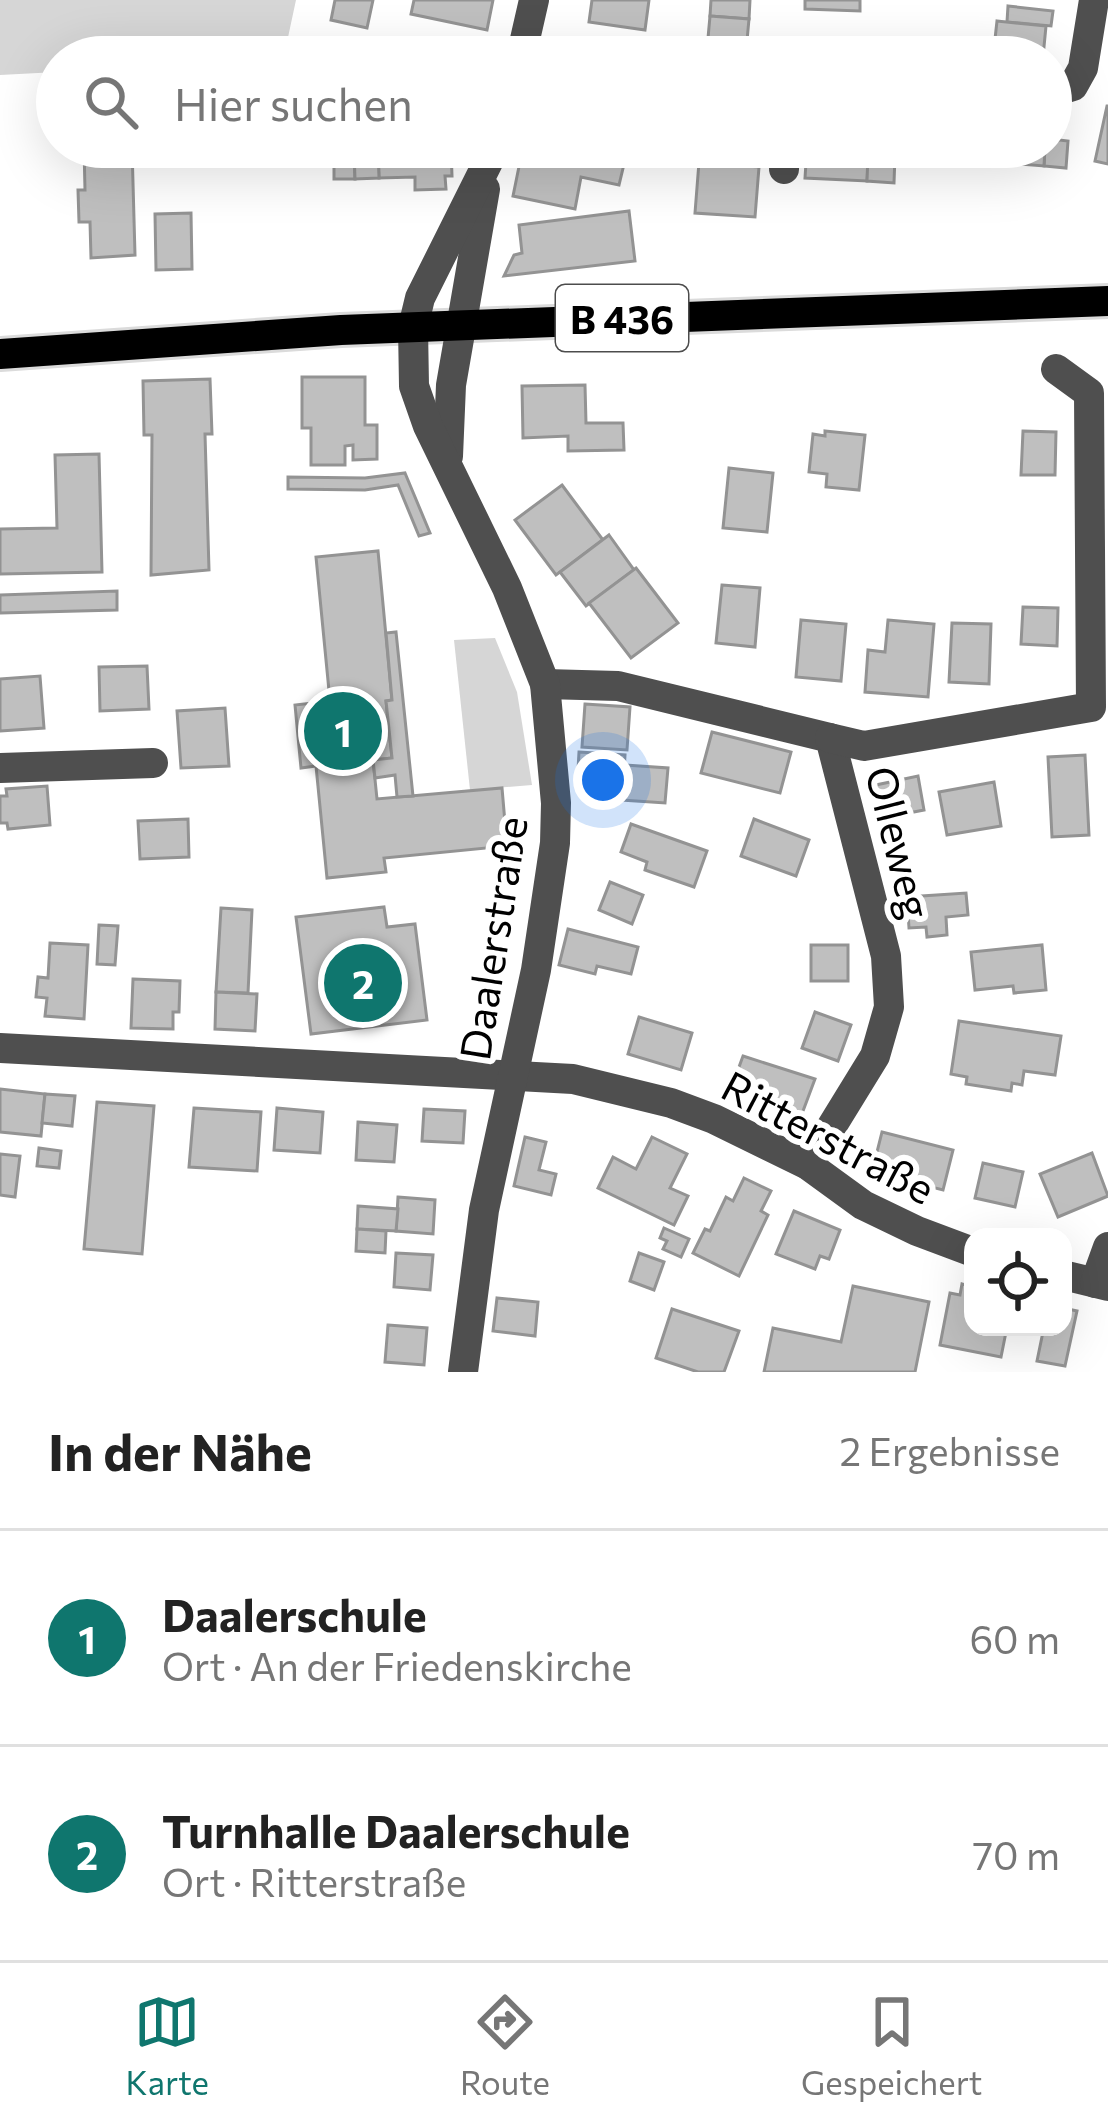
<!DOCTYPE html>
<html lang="de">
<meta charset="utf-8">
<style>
body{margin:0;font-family:Commissioner,sans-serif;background:#f6f6f6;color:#222}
.controls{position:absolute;right:36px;bottom:36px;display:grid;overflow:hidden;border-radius:24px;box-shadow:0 12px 48px #0002}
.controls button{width:108px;height:108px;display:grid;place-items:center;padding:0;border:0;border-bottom:3px solid #e0e0e0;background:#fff;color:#222;font:60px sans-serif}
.you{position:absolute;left:603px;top:780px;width:42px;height:42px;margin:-30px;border:9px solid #fff;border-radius:50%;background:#1a73e8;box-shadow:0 0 0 18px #1a73e833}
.badge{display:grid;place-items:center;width:78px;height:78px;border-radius:50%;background:#0f766e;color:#fff;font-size:39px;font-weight:700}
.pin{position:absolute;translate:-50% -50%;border:6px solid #fff;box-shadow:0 3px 12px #0006}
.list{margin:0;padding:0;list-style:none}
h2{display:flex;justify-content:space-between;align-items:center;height:156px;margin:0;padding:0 48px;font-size:51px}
h2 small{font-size:39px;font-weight:400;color:#767676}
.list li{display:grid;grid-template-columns:78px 1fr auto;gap:36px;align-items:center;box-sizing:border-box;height:216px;padding:0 48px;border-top:3px solid #e0e0e0}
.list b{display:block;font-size:45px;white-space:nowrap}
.list p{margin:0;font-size:39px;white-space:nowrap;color:#767676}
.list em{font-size:39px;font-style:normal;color:#767676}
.icon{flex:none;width:66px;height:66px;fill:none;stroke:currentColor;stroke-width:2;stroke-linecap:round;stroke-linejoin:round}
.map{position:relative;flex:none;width:1108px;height:1372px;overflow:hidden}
.search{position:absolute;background:#fff;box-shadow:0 12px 48px #0002;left:36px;right:36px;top:36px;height:132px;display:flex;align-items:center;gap:30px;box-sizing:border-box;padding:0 42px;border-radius:66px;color:#767676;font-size:45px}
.sheet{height:588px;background:#fff}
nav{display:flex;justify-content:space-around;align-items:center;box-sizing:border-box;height:168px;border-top:3px solid #e0e0e0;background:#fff;font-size:33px;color:#767676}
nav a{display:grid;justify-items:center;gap:6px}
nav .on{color:#0f766e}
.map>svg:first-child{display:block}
.green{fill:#d6d6d6}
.building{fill:#bfbfbf;stroke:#939393;stroke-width:3}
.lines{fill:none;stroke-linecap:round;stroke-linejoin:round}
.major-casing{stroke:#dbdbdb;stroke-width:36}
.minor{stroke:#4f4f4f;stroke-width:30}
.major{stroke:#000;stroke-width:30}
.labels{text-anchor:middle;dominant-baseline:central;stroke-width:12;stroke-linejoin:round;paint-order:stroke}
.shield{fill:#fff;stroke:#4c4c4c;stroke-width:3}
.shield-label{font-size:39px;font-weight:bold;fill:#000}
.street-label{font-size:42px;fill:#000;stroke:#fff}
</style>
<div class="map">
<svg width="1108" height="1372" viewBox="0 0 1108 1372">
<rect width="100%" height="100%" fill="#fff"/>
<g class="green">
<path d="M 0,0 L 296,0 L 284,56 L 57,57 L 57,72 L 0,75 Z"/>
<path d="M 495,638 L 517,692 L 532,785 L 470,790 L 454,640 Z"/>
</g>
<g class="building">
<path d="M 335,0 L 373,0 L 367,28 L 331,20 Z"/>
<path d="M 414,0 L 493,0 L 487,30 L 411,14 Z"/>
<path d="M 592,0 L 649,0 L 645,30 L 589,22 Z"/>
<path d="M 711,0 L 750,0 L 749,19 L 710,16 Z"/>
<path d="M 805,0 L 860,0 L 860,11 L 805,9 Z"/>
<path d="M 1008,6 L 1053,11 L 1051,26 L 1007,22 Z"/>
<path d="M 710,16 L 749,19 L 747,41 L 708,38 Z"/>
<path d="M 997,21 L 1046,26 L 1043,57 L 993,57 Z"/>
<path d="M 1107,106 L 1108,106 L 1108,164 L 1095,161 Z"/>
<path d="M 1051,139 L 1068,141 L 1066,168 L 1044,166 L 1045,147 L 1051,147 Z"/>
<path d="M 84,147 L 132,147 L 135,255 L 91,258 L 90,222 L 79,222 L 78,190 L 85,190 Z"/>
<path d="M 334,147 L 354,147 L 355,179 L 334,179 Z"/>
<path d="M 451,147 L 452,176 L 445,176 L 446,189 L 415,190 L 415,177 L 379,178 L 378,149 Z"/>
<path d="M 523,147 L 641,147 L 638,163 L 625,160 L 619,185 L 581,177 L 575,209 L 513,196 Z"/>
<path d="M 687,147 L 715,147 L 714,163 L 686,161 Z"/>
<path d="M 807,147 L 869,147 L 867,181 L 805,178 Z"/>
<path d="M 895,147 L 955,147 L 954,160 L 895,155 Z"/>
<path d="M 955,147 L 984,147 L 983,161 L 954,160 Z"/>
<path d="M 984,147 L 1045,147 L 1044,166 L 983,161 Z"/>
<path d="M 378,149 L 379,178 L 355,179 L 354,150 Z"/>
<path d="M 868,154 L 895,155 L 894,183 L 867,181 Z"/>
<path d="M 699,162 L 759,167 L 755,217 L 695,213 Z"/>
<path d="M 629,211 L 635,261 L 504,276 L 514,255 L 522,253 L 519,225 Z"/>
<path d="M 191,213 L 192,269 L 156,270 L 155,214 Z"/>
<path d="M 302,377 L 365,377 L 365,425 L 377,425 L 377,459 L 353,460 L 353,445 L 345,446 L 345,465 L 311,465 L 311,428 L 302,428 Z"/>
<path d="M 210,379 L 212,434 L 205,434 L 209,570 L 151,575 L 152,435 L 144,435 L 143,381 Z"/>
<path d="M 585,385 L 586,423 L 623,423 L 624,450 L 568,451 L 568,436 L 523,438 L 522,386 Z"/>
<path d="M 825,431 L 865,435 L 859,490 L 826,487 L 827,474 L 809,472 L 813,434 L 825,436 Z"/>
<path d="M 1023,431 L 1056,432 L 1055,475 L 1021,475 Z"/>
<path d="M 99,454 L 102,572 L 0,574 L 0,529 L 57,528 L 55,455 Z"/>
<path d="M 729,468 L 773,473 L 767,532 L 723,528 Z"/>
<path d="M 405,473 L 430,533 L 419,536 L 398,485 L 365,490 L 288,489 L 288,477 L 365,478 Z"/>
<path d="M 562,485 L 603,540 L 556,575 L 515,520 Z"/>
<path d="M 609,535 L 634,570 L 586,606 L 560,572 Z"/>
<path d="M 378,551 L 392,700 L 386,701 L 392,758 L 373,760 L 377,799 L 502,788 L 507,846 L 384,858 L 386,872 L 327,878 L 316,766 L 301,768 L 295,705 L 330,701 L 316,557 Z"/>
<path d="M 636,568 L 678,623 L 631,658 L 589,603 Z"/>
<path d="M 722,585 L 760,588 L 755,647 L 716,643 Z"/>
<path d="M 117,591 L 117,610 L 0,613 L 0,595 Z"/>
<path d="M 1023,607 L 1058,608 L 1057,646 L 1021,644 Z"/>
<path d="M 801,620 L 846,624 L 841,681 L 796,677 Z"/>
<path d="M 888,620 L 934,624 L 928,697 L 865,692 L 868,650 L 885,652 Z"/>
<path d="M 952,623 L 991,624 L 989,684 L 949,682 Z"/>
<path d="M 396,632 L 413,796 L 397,797 L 395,775 L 375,778 L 373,760 L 392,758 L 386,701 L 392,700 L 386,633 Z"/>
<path d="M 147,666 L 149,709 L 100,711 L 99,667 Z"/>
<path d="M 40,676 L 44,728 L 0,731 L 0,679 Z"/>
<path d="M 585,704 L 630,707 L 627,750 L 582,747 Z"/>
<path d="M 225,708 L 229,766 L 181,768 L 177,711 Z"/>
<path d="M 712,732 L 791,752 L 780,793 L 701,773 Z"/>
<path d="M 579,752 L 625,755 L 623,791 L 577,788 Z"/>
<path d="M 1085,755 L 1089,835 L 1052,837 L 1048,757 Z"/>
<path d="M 625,765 L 668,768 L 665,803 L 622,800 Z"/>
<path d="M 918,776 L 924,810 L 883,818 L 876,785 Z"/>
<path d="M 994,782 L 1001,826 L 947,835 L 939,792 Z"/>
<path d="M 47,786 L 50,825 L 8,829 L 7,823 L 0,823 L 0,796 L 7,796 L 6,789 Z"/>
<path d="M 188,819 L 189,857 L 140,859 L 138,821 Z"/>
<path d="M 754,819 L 809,840 L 796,876 L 741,856 Z"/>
<path d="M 631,824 L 707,851 L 694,887 L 645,870 L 647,862 L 621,852 Z"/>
<path d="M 610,882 L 643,895 L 632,924 L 599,910 Z"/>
<path d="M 966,893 L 968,915 L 946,917 L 947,935 L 927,937 L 926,927 L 909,928 L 907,897 Z"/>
<path d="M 384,907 L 387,927 L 415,924 L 427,1020 L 311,1034 L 296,917 Z"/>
<path d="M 221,908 L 252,910 L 248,993 L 216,992 Z"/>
<path d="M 99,925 L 118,926 L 115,965 L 97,964 Z"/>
<path d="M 568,929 L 638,947 L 631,974 L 597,966 L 595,974 L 559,965 Z"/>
<path d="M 50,943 L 88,945 L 84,1019 L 45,1016 L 47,998 L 36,997 L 38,977 L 48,978 Z"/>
<rect x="811" y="945" width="37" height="36"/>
<path d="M 1042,945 L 1046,990 L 1014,993 L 1013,986 L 975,990 L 971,952 Z"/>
<path d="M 133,979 L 180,981 L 179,1012 L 173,1012 L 173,1029 L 131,1028 Z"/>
<path d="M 216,992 L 257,994 L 255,1031 L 215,1029 Z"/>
<path d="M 815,1012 L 851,1025 L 838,1061 L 802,1048 Z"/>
<path d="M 639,1017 L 692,1033 L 681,1070 L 628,1054 Z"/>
<path d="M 959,1021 L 1061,1036 L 1055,1075 L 1024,1071 L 1022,1085 L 1012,1083 L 1011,1091 L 966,1084 L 967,1077 L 951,1074 Z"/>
<path d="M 743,1056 L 815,1079 L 800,1119 L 750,1100 L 755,1086 L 735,1078 Z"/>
<path d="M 0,1089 L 45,1094 L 41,1136 L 0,1132 Z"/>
<path d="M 45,1094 L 75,1096 L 72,1126 L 42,1123 Z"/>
<path d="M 97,1102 L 154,1106 L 142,1254 L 84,1249 Z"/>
<path d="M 194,1108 L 261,1112 L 257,1171 L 189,1167 Z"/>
<path d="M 277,1108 L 323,1112 L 320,1153 L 274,1150 Z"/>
<path d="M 424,1109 L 465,1111 L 463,1143 L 422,1141 Z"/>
<path d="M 358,1122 L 397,1125 L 394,1162 L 356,1160 Z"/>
<path d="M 882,1132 L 953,1150 L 943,1190 L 872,1172 Z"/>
<path d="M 525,1137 L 546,1142 L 539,1170 L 556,1174 L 551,1195 L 514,1186 Z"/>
<path d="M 652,1137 L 687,1154 L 670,1188 L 688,1196 L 674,1225 L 598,1188 L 613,1157 L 636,1169 Z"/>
<path d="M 39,1148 L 61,1151 L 59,1168 L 37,1166 Z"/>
<path d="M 1092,1153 L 1108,1196 L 1058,1217 L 1040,1174 Z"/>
<path d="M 0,1154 L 20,1156 L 15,1197 L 0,1195 Z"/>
<path d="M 983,1163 L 1023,1172 L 1015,1207 L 975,1198 Z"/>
<path d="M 744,1178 L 771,1191 L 761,1211 L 768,1215 L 739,1276 L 693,1253 L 705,1229 L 710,1231 L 726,1197 L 733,1201 Z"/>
<path d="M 398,1197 L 435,1200 L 433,1234 L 396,1231 Z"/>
<path d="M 358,1206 L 398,1209 L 396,1231 L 357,1229 Z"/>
<path d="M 794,1211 L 840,1230 L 829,1259 L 820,1256 L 815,1269 L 776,1254 Z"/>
<path d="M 664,1228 L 689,1239 L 681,1257 L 663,1249 L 667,1241 L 660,1238 Z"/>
<path d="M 357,1229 L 386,1231 L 385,1253 L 356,1251 Z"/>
<path d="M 396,1253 L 433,1255 L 430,1290 L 394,1287 Z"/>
<path d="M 639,1253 L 664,1262 L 654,1290 L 630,1281 Z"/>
<path d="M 962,1284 L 973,1287 L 973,1327 L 1007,1327 L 1001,1357 L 940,1345 L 950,1293 L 960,1295 Z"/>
<path d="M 853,1286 L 929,1302 L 915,1372 L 764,1372 L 773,1328 L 841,1342 Z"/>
<path d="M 497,1298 L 538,1302 L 535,1336 L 493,1331 Z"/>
<path d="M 1063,1308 L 1077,1311 L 1065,1366 L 1037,1361 L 1044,1327 L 1063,1327 Z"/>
<path d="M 672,1309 L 739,1331 L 724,1372 L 698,1372 L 656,1358 Z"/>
<path d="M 388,1325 L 427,1328 L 424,1365 L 385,1362 Z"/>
</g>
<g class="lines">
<defs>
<path id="major" d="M 0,354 L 341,330 L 1108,301"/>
</defs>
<use href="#major" class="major-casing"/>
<g class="minor">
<path d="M 521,57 L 534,0"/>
<path d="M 1051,93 L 1073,86 L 1083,68 L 1094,0"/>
<path d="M 784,169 L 785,147"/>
<path d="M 448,456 L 451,385 L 485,189"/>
<path d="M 545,684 L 618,686 L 830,738 L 886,956 L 889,1007 L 875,1056 L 808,1165"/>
<path d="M 830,738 L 864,746 L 1091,707 L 1089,393 L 1056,369"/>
<path d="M 0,768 L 153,763"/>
<path d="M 0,1048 L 573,1079 L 671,1103 L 714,1119 L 808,1165 L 863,1205 L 917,1231 L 973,1252"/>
<path d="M 1063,1275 L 1108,1286"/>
<path d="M 1095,1283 L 1108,1247"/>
<path d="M 463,1372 L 484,1210 L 536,970 L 555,843 L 556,803 L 545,684 L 507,588 L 428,426 L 414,386 L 413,327 L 420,298 L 490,158"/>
</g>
<use href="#major" class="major"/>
</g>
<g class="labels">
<rect class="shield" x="556" y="285" width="132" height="66" rx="9"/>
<g class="shield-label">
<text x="622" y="318">B 436</text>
</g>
<g class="street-label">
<text transform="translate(900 842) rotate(76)">Olleweg</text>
<text transform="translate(492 938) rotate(-81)">Daalerstraße</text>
<text transform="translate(829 1136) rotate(28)">Ritterstraße</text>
</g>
</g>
</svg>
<div class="controls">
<button><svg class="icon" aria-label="locate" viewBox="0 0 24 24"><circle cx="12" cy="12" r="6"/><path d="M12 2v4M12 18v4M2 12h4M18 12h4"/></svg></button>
</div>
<div class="you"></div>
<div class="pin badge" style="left:343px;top:731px">1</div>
<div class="pin badge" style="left:363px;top:983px">2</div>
<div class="search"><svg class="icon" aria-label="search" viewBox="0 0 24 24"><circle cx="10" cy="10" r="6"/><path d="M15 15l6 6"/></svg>Hier suchen</div>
</div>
<section class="sheet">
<h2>In der Nähe<small>2 Ergebnisse</small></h2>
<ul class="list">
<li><span class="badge">1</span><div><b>Daalerschule</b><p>Ort · An der Friedenskirche</p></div><em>60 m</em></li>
<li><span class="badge">2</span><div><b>Turnhalle Daalerschule</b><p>Ort · Ritterstraße</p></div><em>70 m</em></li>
</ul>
</section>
<nav>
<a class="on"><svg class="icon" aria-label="map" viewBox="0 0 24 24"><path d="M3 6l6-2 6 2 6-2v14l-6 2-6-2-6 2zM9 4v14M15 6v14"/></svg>Karte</a>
<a><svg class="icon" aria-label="directions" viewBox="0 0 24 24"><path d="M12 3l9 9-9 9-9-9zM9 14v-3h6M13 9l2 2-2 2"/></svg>Route</a>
<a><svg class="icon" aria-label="saved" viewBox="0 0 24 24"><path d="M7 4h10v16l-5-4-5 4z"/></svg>Gespeichert</a>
</nav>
